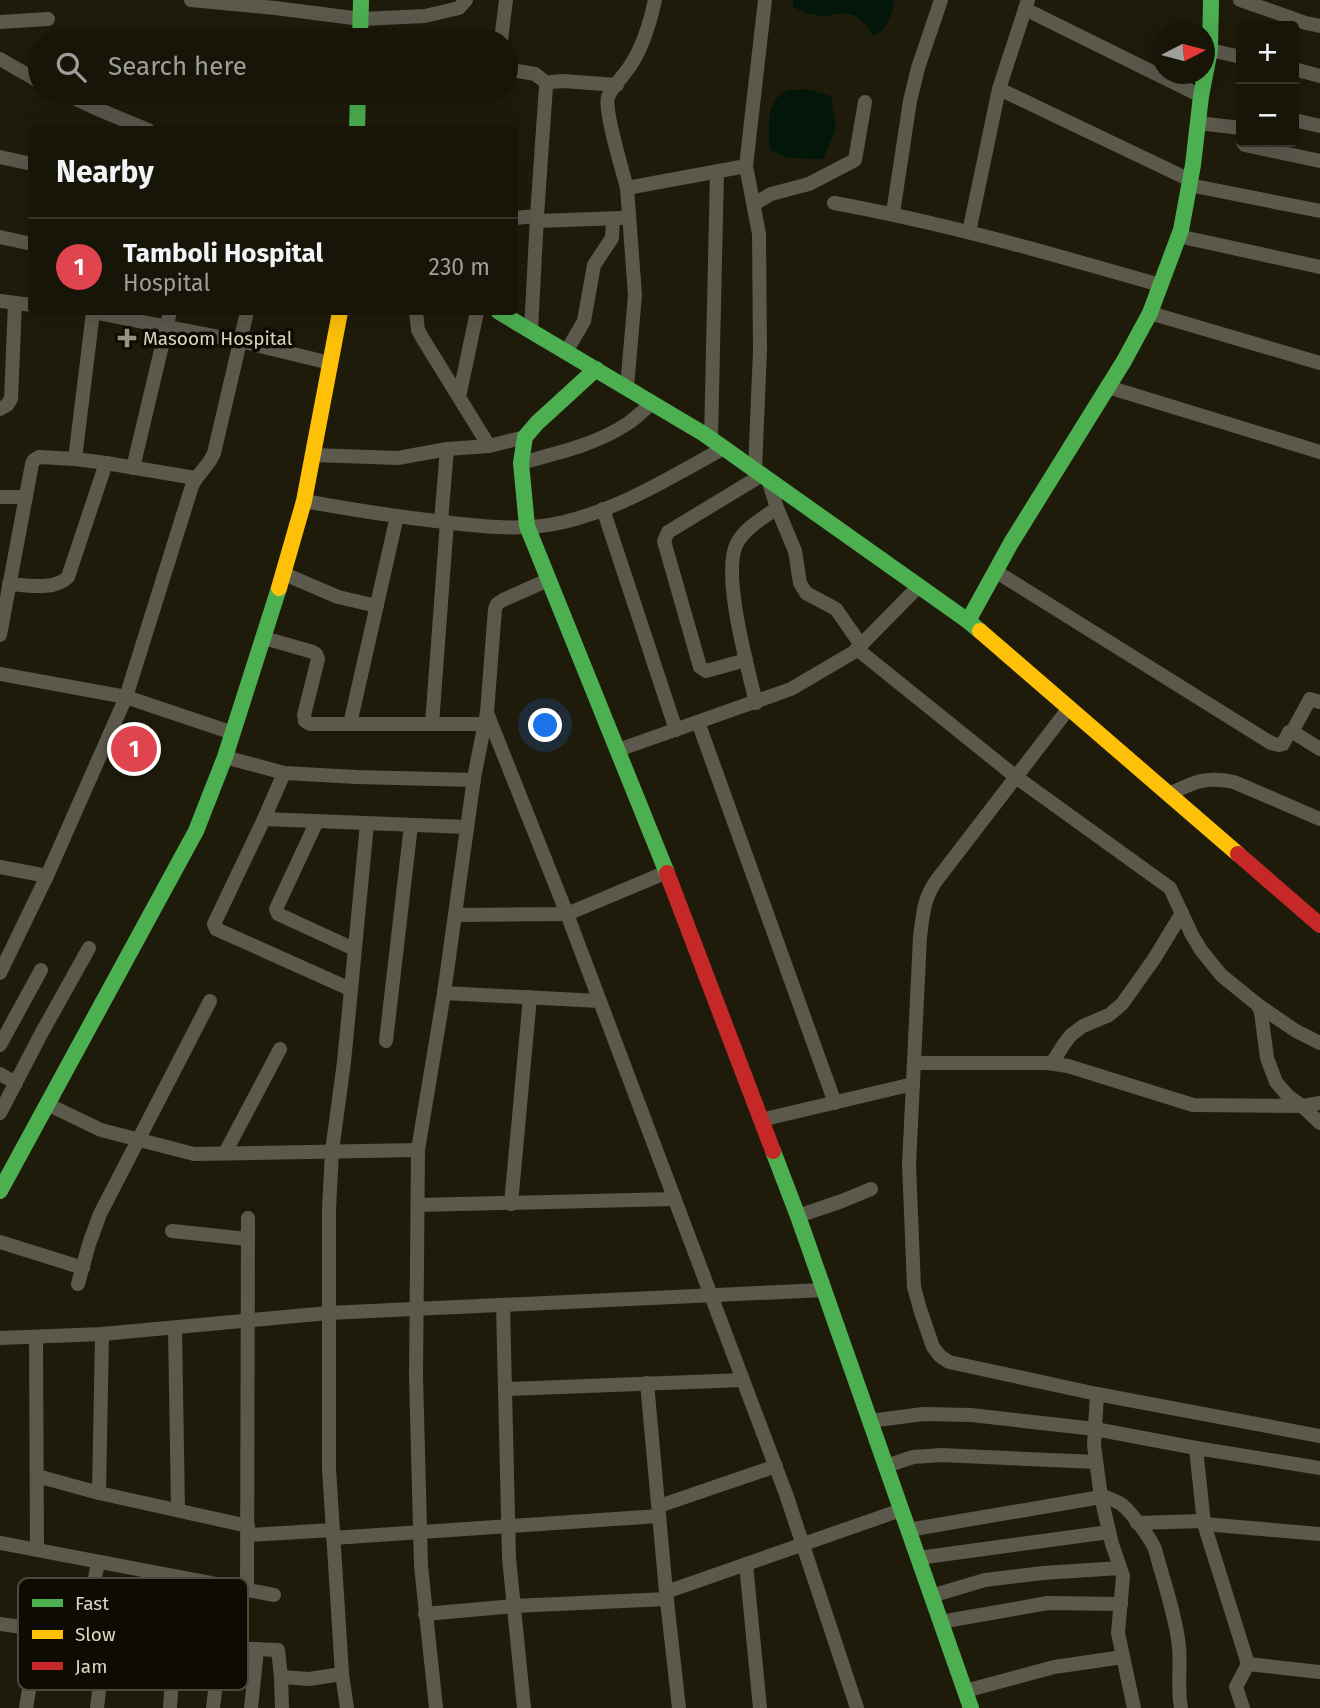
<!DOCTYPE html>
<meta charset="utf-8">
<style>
body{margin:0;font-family:"Fira Sans",sans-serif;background:#242116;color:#f1f3f6}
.controls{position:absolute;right:21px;top:21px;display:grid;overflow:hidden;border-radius:7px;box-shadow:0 7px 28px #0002}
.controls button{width:63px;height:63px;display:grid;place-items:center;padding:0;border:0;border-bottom:2px solid #363329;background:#171408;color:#f1f3f6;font:35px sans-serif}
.compass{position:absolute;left:1152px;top:21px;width:63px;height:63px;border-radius:50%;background:#171408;box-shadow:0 7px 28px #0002;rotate:84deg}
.you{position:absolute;left:546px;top:726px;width:24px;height:24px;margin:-18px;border:5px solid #fff;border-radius:50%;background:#1a73e8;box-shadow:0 0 0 10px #1a73e833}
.badge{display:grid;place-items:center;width:46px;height:46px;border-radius:50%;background:#d93025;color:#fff;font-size:23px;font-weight:700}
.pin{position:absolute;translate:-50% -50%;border:4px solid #fff;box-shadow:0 2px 7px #0006}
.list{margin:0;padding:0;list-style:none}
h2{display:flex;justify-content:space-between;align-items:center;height:91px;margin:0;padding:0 28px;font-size:30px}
h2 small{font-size:23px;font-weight:400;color:#9e9e9c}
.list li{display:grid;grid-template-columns:46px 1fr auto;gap:21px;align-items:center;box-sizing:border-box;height:98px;padding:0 28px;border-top:2px solid #363329}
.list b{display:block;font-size:26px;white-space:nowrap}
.list p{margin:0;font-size:23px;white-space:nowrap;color:#9e9e9c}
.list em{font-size:23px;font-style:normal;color:#9e9e9c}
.icon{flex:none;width:38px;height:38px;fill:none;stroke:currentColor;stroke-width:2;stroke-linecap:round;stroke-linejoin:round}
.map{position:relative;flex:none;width:1320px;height:1708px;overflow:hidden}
.search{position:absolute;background:#171408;box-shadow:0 7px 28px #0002;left:28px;top:28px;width:490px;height:77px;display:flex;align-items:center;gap:18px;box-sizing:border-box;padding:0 24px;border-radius:38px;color:#9e9e9c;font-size:26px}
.panel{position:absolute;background:#171408;box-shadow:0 7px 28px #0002;left:28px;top:126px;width:490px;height:189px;border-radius:7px}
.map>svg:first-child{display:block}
.water{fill:#03160a}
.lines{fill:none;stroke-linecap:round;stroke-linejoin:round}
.street{stroke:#5b584c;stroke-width:14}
.fast{stroke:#4caf50;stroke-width:16}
.slow{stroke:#ffc107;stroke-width:16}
.jam{stroke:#c62828;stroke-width:16}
.poi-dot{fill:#999685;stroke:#0e0b02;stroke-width:2.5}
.labels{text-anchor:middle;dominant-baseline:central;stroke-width:7;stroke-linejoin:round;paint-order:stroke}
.poi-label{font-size:19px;fill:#dbd8c6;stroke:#0e0b02;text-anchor:start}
.key{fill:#0e0b02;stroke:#4c483d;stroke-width:2}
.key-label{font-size:19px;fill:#dbd8c6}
</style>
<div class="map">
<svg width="1320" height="1708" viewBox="0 0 1320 1708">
<rect width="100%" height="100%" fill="#1f1b0b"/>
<g class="water">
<path d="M 793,0 L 895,0 L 890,18 L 883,30 L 873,36 C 862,21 859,11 838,14 C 836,14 827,16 826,16 C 815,16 803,12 793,7 Z"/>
<path d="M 805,89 L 831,96 L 836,129 L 823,159 L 788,158 L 770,150 C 769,131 764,98 788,91 C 793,89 800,90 805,89 Z"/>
</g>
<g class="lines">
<g class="street">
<path d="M 191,0 L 275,8 L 361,19 L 425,16 L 459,8 L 466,0"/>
<path d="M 1240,0 L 1306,23 L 1320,26"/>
<path d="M 1025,9 L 1201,96"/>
<path d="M 0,22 L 48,19"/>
<path d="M 501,40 L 506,0"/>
<path d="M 1210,50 L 1241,57"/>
<path d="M 0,59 L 40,82"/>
<path d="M 506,69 L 535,74 L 548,84"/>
<path d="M 1294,69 L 1320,76"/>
<path d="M 999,89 L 1190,180"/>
<path d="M 63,93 L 95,108 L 148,130"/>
<path d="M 1294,120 L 1320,126"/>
<path d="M 1198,123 L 1241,128"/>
<path d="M 1243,142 L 1245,145 L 1320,161"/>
<path d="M 0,157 L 32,164"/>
<path d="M 1189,185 L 1320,211"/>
<path d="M 627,188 C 623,172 604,111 608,97 C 612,86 624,76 630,66 C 643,47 650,23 655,0"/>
<path d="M 834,203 C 945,223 1052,254 1160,285"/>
<path d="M 754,204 L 771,194 L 809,184 L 855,160 L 865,102"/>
<path d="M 893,213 L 910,101 L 918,68 L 941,0"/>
<path d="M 514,218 L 537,216"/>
<path d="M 537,221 L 621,218"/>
<path d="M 969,232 L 999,89 L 1028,0"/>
<path d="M 1178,236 L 1320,267"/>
<path d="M 0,237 L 32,244"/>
<path d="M 0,301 L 32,305"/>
<path d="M 92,312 L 240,341 L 330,363"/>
<path d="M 416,312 L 418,330 L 423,339 L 489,446"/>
<path d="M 1150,313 L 1320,363"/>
<path d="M 531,331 L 537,216 L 546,86 L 551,82 L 563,81 L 617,85"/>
<path d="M 566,352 L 584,321 L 594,265 L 612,238 L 613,219"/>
<path d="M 627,387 L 635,295 L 627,188 L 746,166"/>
<path d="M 1108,387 L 1320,452"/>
<path d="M 459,397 L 477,312"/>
<path d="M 0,409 L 7,405 L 11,399 L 15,303"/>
<path d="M 711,438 L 717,172"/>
<path d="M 314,455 L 398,458 L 447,449 L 489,446 L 525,437"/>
<path d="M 75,459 L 93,312"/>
<path d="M 521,463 C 557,453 595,445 627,424 C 636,418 644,410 652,403"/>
<path d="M 133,468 L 170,312"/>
<path d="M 755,470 L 760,350 L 759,234 L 746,166 L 765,0"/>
<path d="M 768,479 L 777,508 L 795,551 L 800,583 L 806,593 L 836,609 L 861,645"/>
<path d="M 0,497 L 26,497"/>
<path d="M 304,501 C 348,509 392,516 436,521 C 478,526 522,532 564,522 C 622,508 673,476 724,448"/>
<path d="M 603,509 L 676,730"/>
<path d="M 441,521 L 447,449"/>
<path d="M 995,571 L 1271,743 L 1279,745 L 1283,744 L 1289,732 L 1293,732 L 1320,749"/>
<path d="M 282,573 L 338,597 L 377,606"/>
<path d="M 9,584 C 28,585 54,591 68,577 L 106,463"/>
<path d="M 0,635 L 32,464 L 34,460 L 39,457 L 75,459 L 106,463 L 195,478"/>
<path d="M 264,638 L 313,652 L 316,654 L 318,659 L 304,715 L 305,721 L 310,724 L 484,724"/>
<path d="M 857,649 L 1016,777 L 1170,888 L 1192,935 L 1201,950 L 1221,975 L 1258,1005 L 1261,1012 L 1267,1058 L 1276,1082 L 1288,1096 L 1302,1106 L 1320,1123"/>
<path d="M 746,660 L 706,671 L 700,667 L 664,541 L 668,532 L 762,475"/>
<path d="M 0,674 L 126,697 L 233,733"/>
<path d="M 756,703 C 748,668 721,573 737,543 C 745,528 763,518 777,508"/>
<path d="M 1069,708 L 936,881 C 923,900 923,915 920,937 L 909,1165 L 914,1287 L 920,1309 L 933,1347 L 940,1356 L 949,1362 L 1097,1394 L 1320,1436"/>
<path d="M 487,713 L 567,914 L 786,1494 L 857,1708"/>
<path d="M 698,722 L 835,1103"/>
<path d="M 350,724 L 397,516"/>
<path d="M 432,724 L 447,522"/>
<path d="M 1292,732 L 1310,699 L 1320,702"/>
<path d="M 618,750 L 791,689 L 854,652 L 919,586"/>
<path d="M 225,757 L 284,773 L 357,777 L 474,780"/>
<path d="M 284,773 L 264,819 L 214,924 L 216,929 L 350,989"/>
<path d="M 1169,794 C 1194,782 1206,776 1234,782 L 1320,819"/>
<path d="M 264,819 L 467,827"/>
<path d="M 317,821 L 276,909 L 278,914 L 354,949"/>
<path d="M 0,867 L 47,876"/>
<path d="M 455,915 L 567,914 L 667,872"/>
<path d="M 0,973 L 47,876 L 126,697 L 192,486 C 197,474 209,466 214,453 L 247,312"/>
<path d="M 444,993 L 599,1001"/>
<path d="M 1258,1005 L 1296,1031 L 1320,1043"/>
<path d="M 386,1041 L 411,825"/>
<path d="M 0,1045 L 41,970"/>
<path d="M 914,1063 L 1047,1063 L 1068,1066 L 1193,1105 L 1302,1106 L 1320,1103"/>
<path d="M 1052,1063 L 1064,1044 L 1071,1035 L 1083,1026 L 1109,1015 L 1122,1004 L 1154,959 L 1182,913"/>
<path d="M 0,1074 L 16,1083"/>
<path d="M 47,1104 L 101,1130 L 194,1154 L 418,1150"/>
<path d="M 0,1113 L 41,1034 L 89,948"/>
<path d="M 761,1120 L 913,1084"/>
<path d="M 225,1153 L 280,1049"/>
<path d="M 511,1204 L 530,997"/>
<path d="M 418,1205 L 675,1199"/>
<path d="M 798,1216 L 842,1201 L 871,1189"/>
<path d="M 172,1231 L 248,1239"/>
<path d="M 0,1242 L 83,1268"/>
<path d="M 78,1284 L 89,1244 L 100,1214 L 210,1001"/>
<path d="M 503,1305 L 509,1558 L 524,1708"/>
<path d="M 175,1328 L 178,1510"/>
<path d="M 36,1337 L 37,1550"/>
<path d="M 0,1338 L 102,1334 L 328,1313 L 824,1290"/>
<path d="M 647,1383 L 666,1592 L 679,1708"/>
<path d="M 505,1389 L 743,1380"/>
<path d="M 1097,1394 L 1094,1445 L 1101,1497 L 1112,1544 L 1123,1576 L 1118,1633 L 1134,1708"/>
<path d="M 870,1421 L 923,1414 L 971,1415 L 1095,1429 L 1196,1448"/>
<path d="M 886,1466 L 913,1457 L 941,1455 L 1096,1462"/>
<path d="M 1320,1468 L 1196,1448 L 1204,1524 L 1320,1534"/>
<path d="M 37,1476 L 99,1493 L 248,1526"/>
<path d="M 99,1493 L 102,1334"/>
<path d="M 1101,1495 C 1107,1498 1115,1500 1121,1504 C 1130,1510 1151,1539 1155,1549 C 1163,1580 1176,1616 1179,1647 C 1181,1667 1177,1688 1181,1708"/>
<path d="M 659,1506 L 776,1466"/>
<path d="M 1137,1523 L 1203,1521"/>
<path d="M 1204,1524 L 1248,1664 L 1320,1672"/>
<path d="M 908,1530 L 1101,1497"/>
<path d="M 248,1535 L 333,1530"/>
<path d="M 333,1538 L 659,1516"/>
<path d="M 0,1543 L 274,1595"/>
<path d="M 918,1558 L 1109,1532"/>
<path d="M 746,1564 L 760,1708"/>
<path d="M 247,1590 L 248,1218"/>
<path d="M 666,1592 L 901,1510"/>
<path d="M 931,1596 L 985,1580 L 1043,1573 L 1120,1568"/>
<path d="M 425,1614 L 514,1606 L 667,1599"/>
<path d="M 940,1622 L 1048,1603 L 1121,1604"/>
<path d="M 0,1624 L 142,1644 L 278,1650 L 281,1677 L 309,1679 L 342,1674"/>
<path d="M 84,1636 L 98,1562"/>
<path d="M 281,1677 L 282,1708"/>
<path d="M 965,1691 L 1054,1667 L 1123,1657"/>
<path d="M 26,1708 L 39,1629"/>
<path d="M 97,1708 L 105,1639"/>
<path d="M 170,1708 L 174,1646"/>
<path d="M 213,1708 L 220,1648"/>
<path d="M 251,1708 L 257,1649"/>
<path d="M 347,1708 L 342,1674 L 329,1468 L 329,1209 L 332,1151 L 344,1062 L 367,824"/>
<path d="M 436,1708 L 421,1566 L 416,1376 L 418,1150 L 444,993 L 474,778 L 487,712 L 495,609 L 497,604 L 503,600 L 548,580"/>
<path d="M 1243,1708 L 1236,1687 L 1248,1664"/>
</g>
<g class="fast">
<path d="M 360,40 L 361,0"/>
<path d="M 357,130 L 358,93"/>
<path d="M 499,312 L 704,434 L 968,621 L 980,631"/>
<path d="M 596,369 L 537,423 L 525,437 L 521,463 L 527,526 L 667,873"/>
<path d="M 968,621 L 1011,543 L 1124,361 L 1150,313 L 1181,230 L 1193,165 L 1201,96 L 1210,50 L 1211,0"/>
<path d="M 773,1151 L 799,1219 L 971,1708"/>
<path d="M 0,1191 L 196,831 L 225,757 L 279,588"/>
</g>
<g class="slow">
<path d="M 279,588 L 304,501 L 340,312"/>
<path d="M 980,631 L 1238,854"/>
</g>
<g class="jam">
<path d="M 1238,854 L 1320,925"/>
<path d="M 667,873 L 773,1151"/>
</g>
</g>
<path class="poi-dot" d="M123.5 327.5h7v7h7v7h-7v7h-7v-7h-7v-7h7z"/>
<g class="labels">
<g class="poi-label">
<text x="143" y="338">Masoom Hospital</text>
</g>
</g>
<rect x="18" y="1578" width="230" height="112" rx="10" class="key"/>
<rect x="32" y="1599" width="31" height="8" fill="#4caf50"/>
<rect x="32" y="1630" width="31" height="9" fill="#ffc107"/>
<rect x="32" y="1662" width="31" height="8" fill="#c62828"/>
<g class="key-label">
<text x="75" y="1610">Fast</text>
<text x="75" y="1641">Slow</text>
<text x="75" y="1673">Jam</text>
</g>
</svg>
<div class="controls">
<button>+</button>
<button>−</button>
</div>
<svg class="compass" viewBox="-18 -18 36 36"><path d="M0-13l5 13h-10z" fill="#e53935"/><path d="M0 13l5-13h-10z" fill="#9e9e9c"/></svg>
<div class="you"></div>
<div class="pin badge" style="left:134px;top:749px;background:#e0444e">1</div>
<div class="search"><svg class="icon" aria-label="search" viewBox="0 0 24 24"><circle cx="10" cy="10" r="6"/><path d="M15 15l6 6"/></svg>Search here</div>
<section class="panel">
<h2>Nearby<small></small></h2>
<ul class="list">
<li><span class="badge" style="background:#e0444e">1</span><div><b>Tamboli Hospital</b><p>Hospital</p></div><em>230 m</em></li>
</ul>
</section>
</div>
